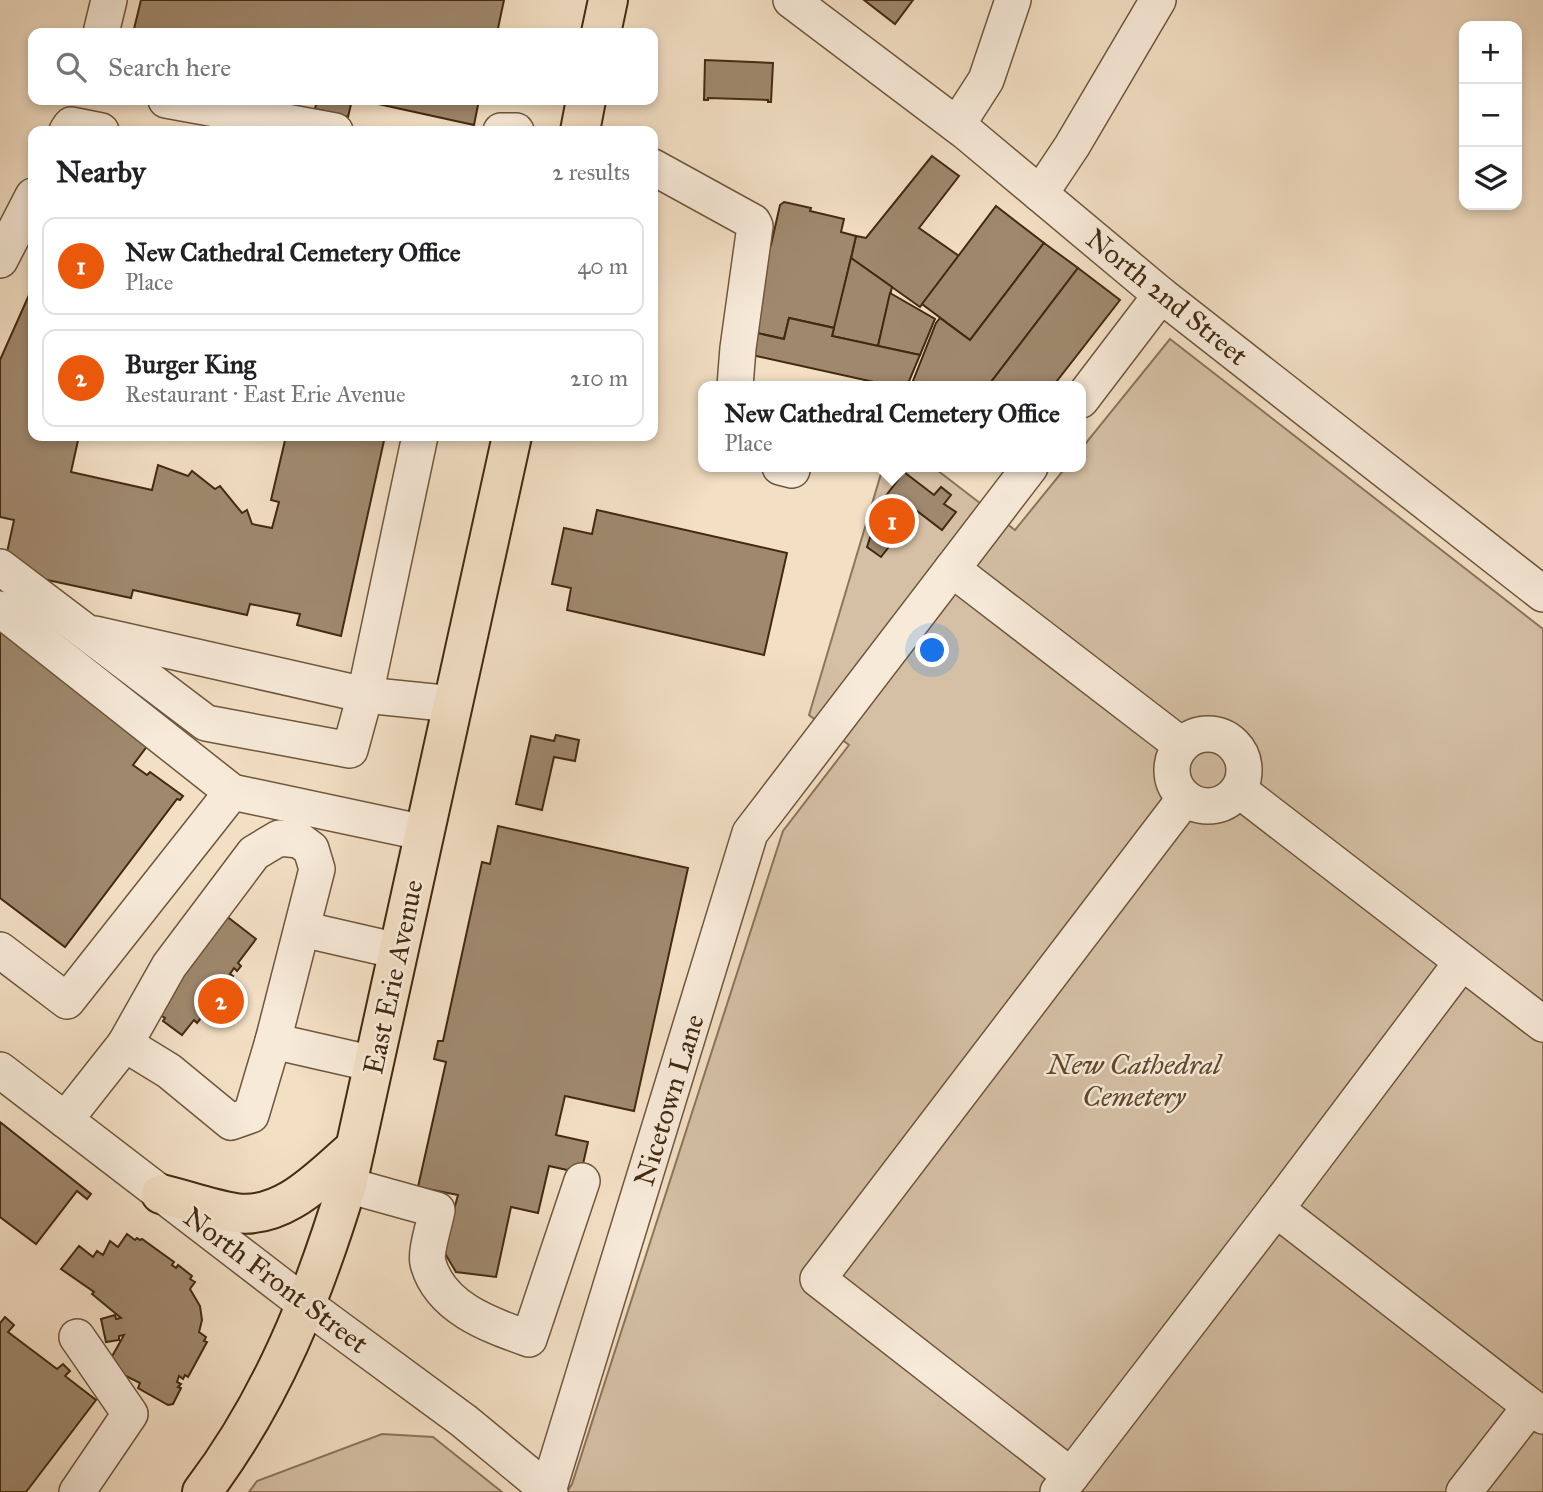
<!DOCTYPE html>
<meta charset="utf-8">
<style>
body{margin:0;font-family:"IM FELL Great Primer",serif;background:#f2f2f2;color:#202124}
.controls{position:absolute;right:21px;top:21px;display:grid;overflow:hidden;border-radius:14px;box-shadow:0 4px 10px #0003}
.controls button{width:63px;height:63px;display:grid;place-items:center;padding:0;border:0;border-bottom:2px solid #e0e0e0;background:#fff;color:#202124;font:35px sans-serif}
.you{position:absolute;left:933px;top:651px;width:24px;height:24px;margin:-18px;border:5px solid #fff;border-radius:50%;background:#1a73e8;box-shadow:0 0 0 10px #1a73e833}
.badge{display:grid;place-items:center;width:46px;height:46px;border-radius:50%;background:#ea580c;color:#fff;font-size:23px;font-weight:700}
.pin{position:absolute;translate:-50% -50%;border:4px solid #fff;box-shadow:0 2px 7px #0006}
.popup{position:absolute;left:698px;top:381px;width:388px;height:91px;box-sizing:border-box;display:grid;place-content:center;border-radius:14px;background:#fff;filter:drop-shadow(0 2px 5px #0005);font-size:23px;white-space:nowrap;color:#757577}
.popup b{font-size:26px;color:#202124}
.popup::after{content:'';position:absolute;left:50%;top:100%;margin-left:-14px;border:14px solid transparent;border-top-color:#fff}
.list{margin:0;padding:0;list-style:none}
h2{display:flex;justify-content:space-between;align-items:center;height:91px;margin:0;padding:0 28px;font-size:30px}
h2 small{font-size:23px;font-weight:400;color:#757577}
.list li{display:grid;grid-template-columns:46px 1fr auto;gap:21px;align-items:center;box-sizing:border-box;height:98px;margin:0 14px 14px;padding:0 14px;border:2px solid #e0e0e0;border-radius:14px}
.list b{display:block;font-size:26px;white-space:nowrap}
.list p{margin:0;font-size:23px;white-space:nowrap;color:#757577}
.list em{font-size:23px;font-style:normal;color:#757577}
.icon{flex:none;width:38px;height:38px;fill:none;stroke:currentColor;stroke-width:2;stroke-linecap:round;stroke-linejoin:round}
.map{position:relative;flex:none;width:1543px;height:1492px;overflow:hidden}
.search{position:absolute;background:#fff;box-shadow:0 4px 10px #0003;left:28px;top:28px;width:630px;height:77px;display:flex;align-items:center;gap:18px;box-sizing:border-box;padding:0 24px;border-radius:14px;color:#757577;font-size:26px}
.panel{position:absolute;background:#fff;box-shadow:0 4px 10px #0003;left:28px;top:126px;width:630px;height:315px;border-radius:14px}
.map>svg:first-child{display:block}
.green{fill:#d5c0a5;stroke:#8c755a;stroke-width:2}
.building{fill:#9f886d;stroke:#432a0f;stroke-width:2}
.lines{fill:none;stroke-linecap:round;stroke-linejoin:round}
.minor-casing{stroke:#6f573c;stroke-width:38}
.major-casing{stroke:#432a0f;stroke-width:42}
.minor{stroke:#f7ead9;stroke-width:35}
.major{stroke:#f3dfc4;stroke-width:38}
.labels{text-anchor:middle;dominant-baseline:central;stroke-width:5;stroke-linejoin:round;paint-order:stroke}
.street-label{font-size:28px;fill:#432a0f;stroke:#f7ead9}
.park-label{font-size:28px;font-style:italic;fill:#60482d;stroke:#f7ead9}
</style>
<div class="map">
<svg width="1543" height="1492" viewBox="0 0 1543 1492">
<rect width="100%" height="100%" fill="#f3dfc4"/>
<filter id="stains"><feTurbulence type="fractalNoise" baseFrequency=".00286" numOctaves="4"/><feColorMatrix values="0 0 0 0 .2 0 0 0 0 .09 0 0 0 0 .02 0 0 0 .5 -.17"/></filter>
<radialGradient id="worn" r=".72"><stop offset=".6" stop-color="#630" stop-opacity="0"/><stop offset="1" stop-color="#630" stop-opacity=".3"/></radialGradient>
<g class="green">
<path d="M 1170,339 L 1543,629 L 1543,1492 L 567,1492 L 572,1484 L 783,831 L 849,745 L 809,715 L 883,467 L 933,467 L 1015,530 L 1066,467 L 1081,467 L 1081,449 Z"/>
<path d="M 382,1434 L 433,1437 L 502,1492 L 249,1492 L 257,1481 Z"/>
</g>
<g class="building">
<path d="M 141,0 L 504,0 L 497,33 L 133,33 Z"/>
<path d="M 864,0 L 913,0 L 895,24 Z"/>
<path d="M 705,60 L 773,63 L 771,102 L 768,102 L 768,100 L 708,98 L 708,100 L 704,100 Z"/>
<path d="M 317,100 L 352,100 L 348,117 L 315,109 Z"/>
<path d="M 360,100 L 479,100 L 474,125 Z"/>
<path d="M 932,156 L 959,176 L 919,228 L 959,256 L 920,307 L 851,258 L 856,236 L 866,238 Z"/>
<path d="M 784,202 L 811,208 L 810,211 L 844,219 L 841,232 L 856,236 L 835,328 L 789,318 L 784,339 L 748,331 L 768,244 L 771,245 L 780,205 Z"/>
<path d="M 996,206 L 1044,243 L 970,340 L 922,304 Z"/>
<path d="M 1044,243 L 1078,268 L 988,386 L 943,386 L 940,384 L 938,386 L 911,386 L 936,323 L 940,318 L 970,340 Z"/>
<path d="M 851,258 L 892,287 L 878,346 L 832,336 Z"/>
<path d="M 1078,268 L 1120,300 L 1053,386 L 988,386 Z"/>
<path d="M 33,286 L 33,436 L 79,436 L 71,472 L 152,490 L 158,465 L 188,476 L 192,471 L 215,489 L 220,486 L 242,513 L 247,510 L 252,524 L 272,528 L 279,502 L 271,500 L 286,436 L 385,436 L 341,636 L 297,625 L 300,614 L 250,604 L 247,615 L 133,590 L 131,598 L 29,576 L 6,557 L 14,520 L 0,517 L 0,360 Z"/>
<path d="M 890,293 L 935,319 L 920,355 L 878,346 Z"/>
<path d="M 789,318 L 834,328 L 832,336 L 920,355 L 907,386 L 892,386 L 743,353 L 748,331 L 784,339 Z"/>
<path d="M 904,472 L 934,495 L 941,487 L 951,495 L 944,504 L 956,512 L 942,530 L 917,511 L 881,557 L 867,547 L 882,501 Z"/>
<path d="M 597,510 L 787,553 L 764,655 L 567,610 L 571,588 L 552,584 L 564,528 L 592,534 Z"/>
<path d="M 0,619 L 154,737 L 133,765 L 147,775 L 150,772 L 183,796 L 180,800 L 177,799 L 65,947 L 0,898 Z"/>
<path d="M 556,735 L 579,740 L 575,761 L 554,757 L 542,810 L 516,804 L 531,736 L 554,741 Z"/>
<path d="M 498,826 L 688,868 L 634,1111 L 565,1096 L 556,1135 L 588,1142 L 581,1173 L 549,1166 L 538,1213 L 511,1207 L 496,1277 L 456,1272 L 443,1250 L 458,1195 L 418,1187 L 446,1062 L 434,1059 L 438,1041 L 443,1041 L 482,862 L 490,864 Z"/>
<path d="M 225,915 L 256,939 L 238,963 L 241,966 L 237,971 L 234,968 L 230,974 L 233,976 L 230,980 L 226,977 L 217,990 L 223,995 L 215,1006 L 208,1002 L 202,1010 L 205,1013 L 197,1023 L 194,1020 L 182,1035 L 163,1021 L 165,1018 L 154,1011 Z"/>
<path d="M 0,1122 L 91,1194 L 87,1199 L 77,1191 L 36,1244 L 0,1217 Z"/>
<path d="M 127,1234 L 135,1240 L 137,1238 L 140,1240 L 142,1239 L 174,1262 L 172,1265 L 176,1268 L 178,1265 L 192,1276 L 190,1279 L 195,1282 L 190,1289 L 200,1306 L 202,1320 L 199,1332 L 206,1337 L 204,1341 L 207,1342 L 188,1377 L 185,1375 L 183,1379 L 179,1376 L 177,1382 L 181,1384 L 178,1387 L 181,1388 L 173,1404 L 168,1405 L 138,1388 L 140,1383 L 110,1368 L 110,1360 L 124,1335 L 119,1336 L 119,1340 L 106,1342 L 101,1319 L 115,1315 L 116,1319 L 121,1318 L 92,1294 L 94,1292 L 61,1269 L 79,1246 L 93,1257 L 97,1251 L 103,1255 L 110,1241 L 118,1247 Z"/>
<path d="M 5,1317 L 14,1325 L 8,1332 L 57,1369 L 63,1364 L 70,1371 L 65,1376 L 96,1400 L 26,1492 L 0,1492 L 0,1323 Z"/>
</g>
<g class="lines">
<defs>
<g id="minor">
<path d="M 791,0 L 966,132 L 1161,295 L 1543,594"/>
<path d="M 101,33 L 109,0"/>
<path d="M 166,100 L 335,131"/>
<path d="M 957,125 L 986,80 L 1013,0"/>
<path d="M 67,131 L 71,125 L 101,131"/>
<path d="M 501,131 L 516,131"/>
<path d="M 653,167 L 753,222 L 755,226 L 738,348 L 735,386"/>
<path d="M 1040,194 L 1072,146 L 1158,0"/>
<path d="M 0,260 L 33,196"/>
<path d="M 1081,400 L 1161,295"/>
<path d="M 780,467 L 792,470"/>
<path d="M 0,567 L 206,723 L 350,750 L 365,695 L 420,436"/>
<path d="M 952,569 L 1181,745"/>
<path d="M 0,609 L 232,792 L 425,833"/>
<path d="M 95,634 L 365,695 L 453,704"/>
<circle cx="1208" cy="770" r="36"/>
<path d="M 1239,790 L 1543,1024"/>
<path d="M 302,929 L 398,951"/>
<path d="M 0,950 L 67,1001 L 232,792"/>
<path d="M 125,1044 L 169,966 L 254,853 L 279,838 L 299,840 L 311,849 L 317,869 L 273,1041"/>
<path d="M 0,1070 L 301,1301 L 464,1421 L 550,1492"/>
<path d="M 65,1120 L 125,1044 L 169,1071 L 231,1122 L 251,1115 L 273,1041 L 374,1064"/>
<path d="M 347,1185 L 437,1210 C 435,1222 425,1252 428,1263 C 440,1308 490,1325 529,1339 L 582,1181"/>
<path d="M 1276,1209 L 1543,1416"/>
<path d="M 1071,1476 L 1276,1209 L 1462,962"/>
<path d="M 548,1491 L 750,833 L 1030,467"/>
<path d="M 77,1492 L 130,1414 L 77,1337"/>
<path d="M 1058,1492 L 1071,1476 L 818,1279 L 1185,798"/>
<path d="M 1464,1492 L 1530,1407"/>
</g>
<g id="major">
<path d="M 601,33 L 608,0"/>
<path d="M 580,131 L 586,100"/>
<path d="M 161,1194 C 186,1200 210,1209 235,1213 C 284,1220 321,1177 355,1148"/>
<path d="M 202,1492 C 273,1398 313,1296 347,1185 L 512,436"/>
</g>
</defs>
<use href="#minor" class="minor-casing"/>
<use href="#major" class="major-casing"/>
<use href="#minor" class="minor"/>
<use href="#major" class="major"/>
</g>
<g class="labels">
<g class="street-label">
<text transform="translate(1167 297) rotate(39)">North 2nd Street</text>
<text transform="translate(393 977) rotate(-78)">East Erie Avenue</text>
<text transform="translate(669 1100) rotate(-73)">Nicetown Lane</text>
<text transform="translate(276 1280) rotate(37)">North Front Street</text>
</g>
<g class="park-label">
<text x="1134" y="1064">New Cathedral<tspan x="1134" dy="32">Cemetery</tspan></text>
</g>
</g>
<rect width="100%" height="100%" filter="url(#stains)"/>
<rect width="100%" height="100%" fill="url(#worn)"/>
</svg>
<div class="controls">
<button>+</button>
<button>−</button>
<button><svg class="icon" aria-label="layers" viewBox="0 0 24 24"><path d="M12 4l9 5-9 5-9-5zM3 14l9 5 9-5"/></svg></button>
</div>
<div class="you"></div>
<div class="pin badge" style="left:892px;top:521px">1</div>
<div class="popup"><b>New Cathedral Cemetery Office</b>Place</div>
<div class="pin badge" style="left:221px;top:1001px">2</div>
<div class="search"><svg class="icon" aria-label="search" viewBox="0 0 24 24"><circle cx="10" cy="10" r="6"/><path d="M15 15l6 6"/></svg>Search here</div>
<section class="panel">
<h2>Nearby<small>2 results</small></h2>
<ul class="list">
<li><span class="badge">1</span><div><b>New Cathedral Cemetery Office</b><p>Place</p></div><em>40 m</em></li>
<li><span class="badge">2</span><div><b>Burger King</b><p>Restaurant · East Erie Avenue</p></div><em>210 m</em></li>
</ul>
</section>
</div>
